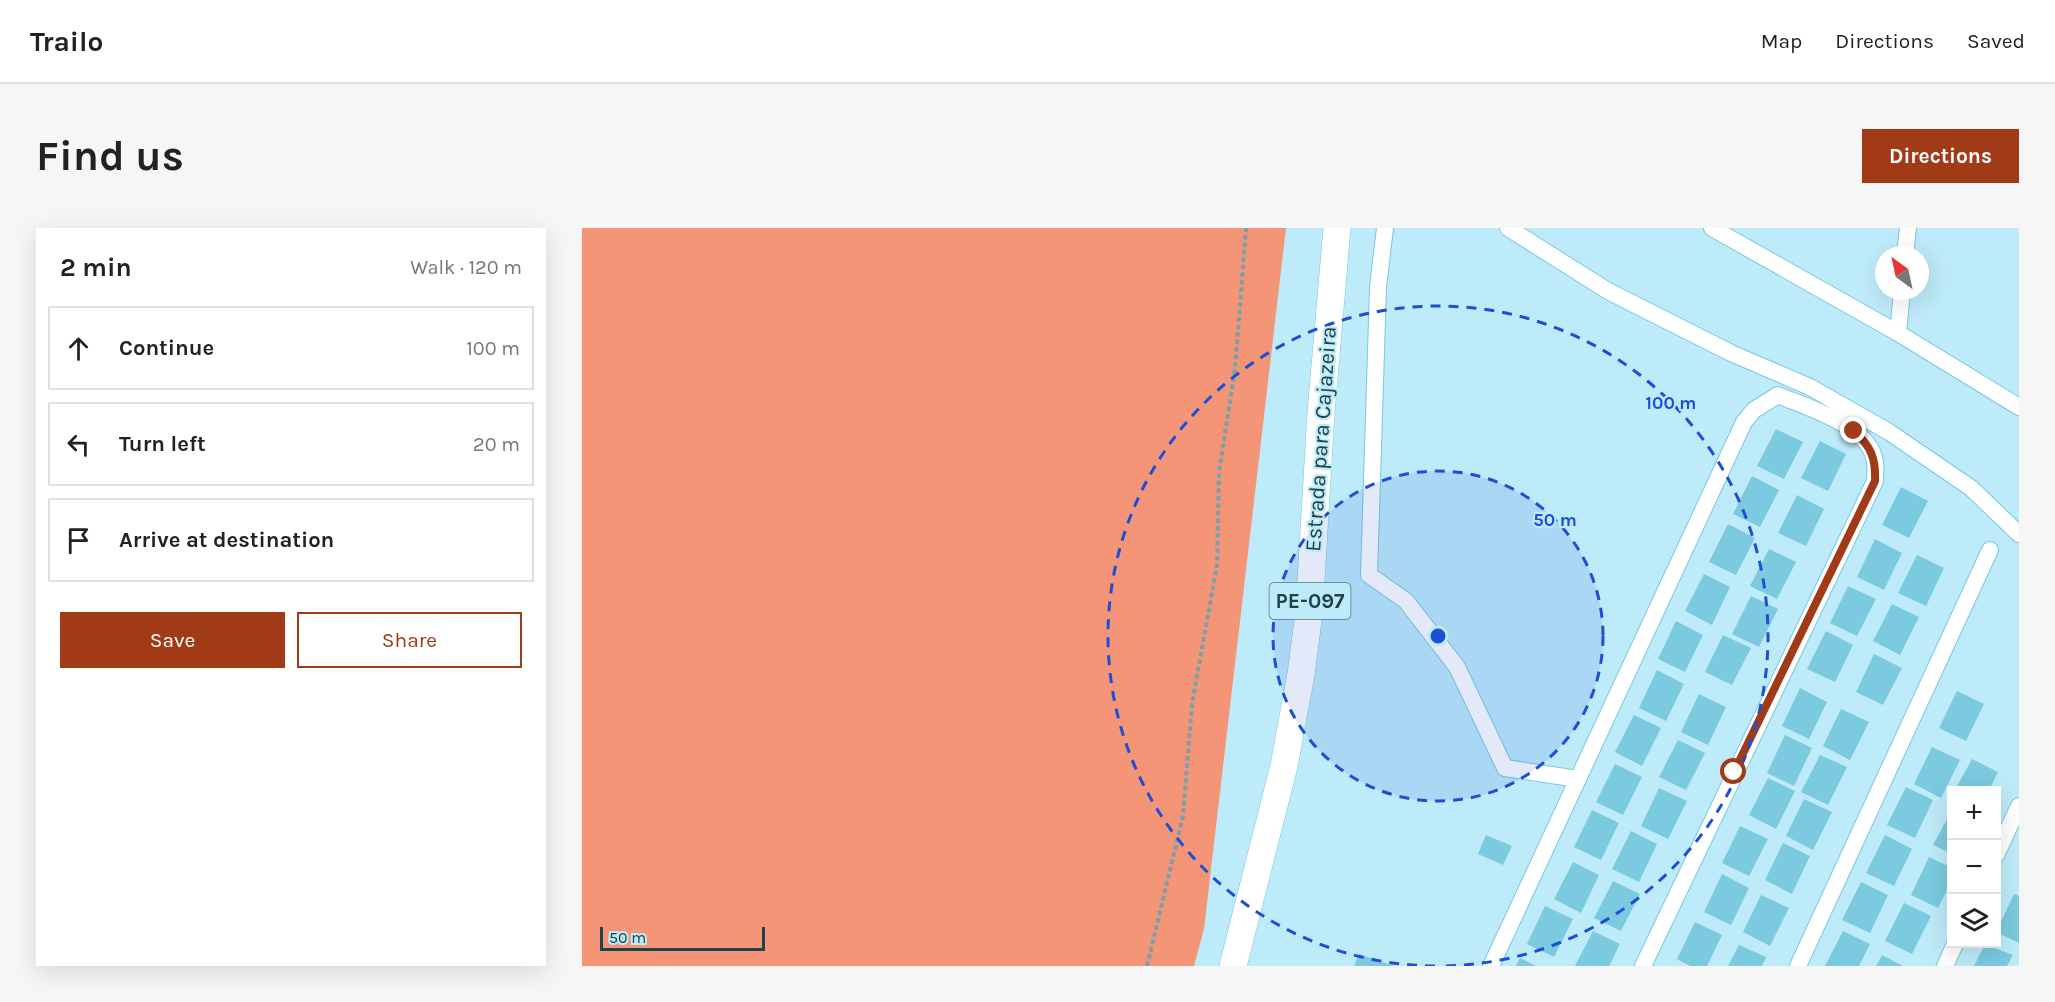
<!DOCTYPE html>
<meta charset="utf-8">
<style>
body{margin:0;font-family:Karla,sans-serif;background:#f6f6f6;color:#222}
.controls{position:absolute;right:18px;bottom:18px;display:grid;overflow:hidden;border-radius:0px;box-shadow:0 6px 24px #0002}
.controls button{width:54px;height:54px;display:grid;place-items:center;padding:0;border:0;border-bottom:2px solid #e0e0e0;background:#fff;color:#222;font:30px sans-serif}
.compass{position:absolute;left:1293px;top:18px;width:54px;height:54px;border-radius:50%;background:#fff;box-shadow:0 6px 24px #0002;rotate:327deg}
.scale{position:absolute;left:18px;bottom:15px;width:165px;box-sizing:border-box;padding-left:6px;border:3px solid #21424b;border-top:0;font-size:16px;line-height:21px;white-space:nowrap;color:#21424b;-webkit-text-stroke:4px #beebf9;paint-order:stroke}
.stop{position:absolute;width:18px;height:18px;margin:-14px;border:4px solid #a13a17;border-radius:50%;background:#fff}
.stop.end{background:#a13a17;border-color:#fff;box-shadow:0 2px 6px #0008}
.list{margin:0;padding:0;list-style:none}
h2{display:flex;justify-content:space-between;align-items:center;height:78px;margin:0;padding:0 24px;font-size:26px}
h2 small{font-size:20px;font-weight:400;color:#767676}
.list li{display:grid;grid-template-columns:39px 1fr auto;gap:18px;align-items:center;box-sizing:border-box;height:84px;margin:0 12px 12px;padding:0 12px;border:2px solid #e0e0e0;border-radius:0px}
.list b{display:block;font-size:22px;white-space:nowrap}
.list em{font-size:20px;font-style:normal;color:#767676}
.actions{display:flex;gap:12px;padding:18px 24px}
.actions a{flex:1;padding:14px 0;border:2px solid #a13a17;border-radius:0px;text-align:center;font-size:21px;color:#a13a17}
.actions .main{background:#a13a17;color:#fff}
.icon{flex:none;width:33px;height:33px;fill:none;stroke:currentColor;stroke-width:2;stroke-linecap:round;stroke-linejoin:round}
.map{position:relative;flex:none;width:1437px;height:738px;overflow:hidden;border-radius:0px}
header{display:flex;align-items:center;gap:36px;box-sizing:border-box;height:84px;padding:0 30px;background:#fff;border-bottom:2px solid #e0e0e0}
header strong{font-size:28px}
nav{display:flex;gap:33px;margin-inline-start:auto;font-size:21px}
.intro{display:flex;align-items:center;justify-content:space-between;box-sizing:border-box;height:144px;padding:0 36px}
h1{margin:0;font-size:42px}
.button{padding:15px 27px;border-radius:0px;background:#a13a17;color:#fff;font-size:21px;font-weight:700}
main{display:flex;gap:36px;padding:0 36px}
aside{flex:1;background:#fff;border-radius:0px;box-shadow:0 6px 24px #0002}
.map>svg:first-child{display:block}
.green{fill:#f49578}
.building{fill:#7bcae0}
.lines{fill:none;stroke-linecap:round;stroke-linejoin:round}
.minor-casing{stroke:#79c8de;stroke-width:18}
.primary-casing{stroke:#79c8de;stroke-width:28}
.path{stroke:#79a0ac;stroke-width:4;stroke-dasharray:4.5 3;stroke-linecap:butt}
.minor{stroke:#fff;stroke-width:16}
.primary{stroke:#fff;stroke-width:27}
.route{stroke:#a13a17;stroke-width:8}
.ring{fill:none;stroke:#1d4ed8;stroke-width:3;stroke-dasharray:10 8}
.labels{text-anchor:middle;dominant-baseline:central;stroke-width:4.5;stroke-linejoin:round;paint-order:stroke}
.shield{fill:#beebf9;stroke:#50757f;stroke-width:1.5}
.shield-label{font-size:21px;font-weight:bold;fill:#21424b}
.street-label{font-size:22px;fill:#21424b;stroke:#beebf9}
.centre{fill:#1d4ed8;stroke:#beebf9;stroke-width:3}
.ring-label{font-size:18px;text-anchor:middle;font-weight:bold;fill:#1d4ed8;stroke:#beebf9;stroke-width:4.5;stroke-linejoin:round;paint-order:stroke}
</style>
<header>
<strong>Trailo</strong>
<nav><a>Map</a><a>Directions</a><a>Saved</a></nav>
</header>
<div class="intro"><h1>Find us</h1><a class="button">Directions</a></div>
<main>
<aside>
<h2>2 min<small>Walk · 120 m</small></h2>
<ul class="list">
<li><svg class="icon" aria-label="ahead" viewBox="0 0 24 24"><path d="M12 20V5M6 11l6-6 6 6"/></svg><div><b>Continue</b></div><em>100 m</em></li>
<li><svg class="icon" aria-label="left" viewBox="0 0 24 24"><path d="M17 20v-9H6M10 6l-5 5 5 5"/></svg><div><b>Turn left</b></div><em>20 m</em></li>
<li><svg class="icon" aria-label="arrive" viewBox="0 0 24 24"><path d="M6 21V4h12l-3 4 3 4H6"/></svg><div><b>Arrive at destination</b></div></li>
</ul>
<div class="actions"><a class="main">Save</a><a>Share</a></div>
</aside>
<div class="map">
<svg width="1437" height="738" viewBox="0 0 1437 738">
<rect width="100%" height="100%" fill="#beebf9"/>
<path class="green" d="M 0,0 L 704,0 L 622,701 L 612,738 L 0,738 Z"/>
<g class="building">
<path d="M 1194,201 L 1221,214 L 1202,251 L 1175,238 Z"/>
<path d="M 1238,213 L 1264,226 L 1246,263 L 1219,250 Z"/>
<path d="M 1170,248 L 1197,262 L 1178,299 L 1151,286 Z"/>
<path d="M 1319,259 L 1346,273 L 1327,310 L 1300,297 Z"/>
<path d="M 1215,267 L 1242,281 L 1224,318 L 1196,305 Z"/>
<path d="M 1146,296 L 1173,310 L 1154,347 L 1127,334 Z"/>
<path d="M 1293,311 L 1320,325 L 1302,362 L 1275,349 Z"/>
<path d="M 1187,321 L 1214,334 L 1195,371 L 1168,358 Z"/>
<path d="M 1335,327 L 1362,340 L 1344,378 L 1316,365 Z"/>
<path d="M 1122,346 L 1148,359 L 1130,397 L 1103,383 Z"/>
<path d="M 1266,358 L 1294,371 L 1275,408 L 1248,395 Z"/>
<path d="M 1169,368 L 1196,381 L 1177,419 L 1150,406 Z"/>
<path d="M 1310,376 L 1337,389 L 1318,427 L 1291,413 Z"/>
<path d="M 1094,393 L 1121,407 L 1103,444 L 1076,431 Z"/>
<path d="M 1244,403 L 1271,417 L 1253,454 L 1225,441 Z"/>
<path d="M 1141,407 L 1169,420 L 1150,457 L 1123,444 Z"/>
<path d="M 1292,426 L 1320,440 L 1301,477 L 1274,464 Z"/>
<path d="M 1075,442 L 1102,456 L 1084,493 L 1057,480 Z"/>
<path d="M 1218,460 L 1245,474 L 1227,511 L 1200,498 Z"/>
<path d="M 1375,463 L 1402,476 L 1384,513 L 1357,500 Z"/>
<path d="M 1117,466 L 1144,479 L 1126,517 L 1099,504 Z"/>
<path d="M 1259,481 L 1287,494 L 1268,532 L 1241,518 Z"/>
<path d="M 1052,487 L 1079,500 L 1060,538 L 1033,524 Z"/>
<path d="M 1203,507 L 1230,520 L 1212,558 L 1185,545 Z"/>
<path d="M 1096,512 L 1123,525 L 1104,562 L 1077,549 Z"/>
<path d="M 1350,519 L 1378,532 L 1359,570 L 1332,556 Z"/>
<path d="M 1238,527 L 1265,539 L 1246,577 L 1219,564 Z"/>
<path d="M 1390,531 L 1416,544 L 1407,562 L 1373,562 Z"/>
<path d="M 1033,536 L 1060,549 L 1041,587 L 1014,574 Z"/>
<path d="M 1186,550 L 1213,563 L 1194,601 L 1167,587 Z"/>
<path d="M 1324,559 L 1351,572 L 1333,610 L 1305,597 Z"/>
<path d="M 1077,560 L 1105,573 L 1086,611 L 1059,598 Z"/>
<path d="M 1222,571 L 1250,584 L 1231,622 L 1204,608 Z"/>
<path d="M 1010,582 L 1037,595 L 1019,632 L 992,619 Z"/>
<path d="M 1370,582 L 1370,626 L 1351,617 Z"/>
<path d="M 1158,598 L 1186,611 L 1167,648 L 1140,635 Z"/>
<path d="M 1049,603 L 1075,616 L 1057,654 L 1030,641 Z"/>
<path d="M 904,607 L 930,618 L 921,637 L 896,626 Z"/>
<path d="M 1303,607 L 1330,621 L 1312,658 L 1284,645 Z"/>
<path d="M 1201,615 L 1228,628 L 1210,666 L 1183,652 Z"/>
<path d="M 1347,629 L 1370,640 L 1370,653 L 1356,680 L 1329,667 Z"/>
<path d="M 991,634 L 1017,647 L 999,685 L 972,671 Z"/>
<path d="M 1140,646 L 1167,660 L 1149,697 L 1122,684 Z"/>
<path d="M 1031,653 L 1058,666 L 1039,703 L 1012,690 Z"/>
<path d="M 1279,654 L 1306,667 L 1288,705 L 1260,692 Z"/>
<path d="M 1432,666 L 1437,668 L 1437,715 L 1414,704 Z"/>
<path d="M 1179,667 L 1207,680 L 1188,718 L 1161,704 Z"/>
<path d="M 1322,675 L 1349,688 L 1330,726 L 1303,713 Z"/>
<path d="M 963,678 L 991,691 L 972,729 L 945,716 Z"/>
<path d="M 1113,694 L 1140,707 L 1125,738 L 1108,738 L 1095,731 Z"/>
<path d="M 1011,703 L 1038,716 L 1027,738 L 993,738 Z"/>
<path d="M 1261,703 L 1288,716 L 1277,738 L 1243,738 Z"/>
<path d="M 1403,716 L 1431,727 L 1425,738 L 1392,738 Z"/>
<path d="M 1157,717 L 1184,729 L 1180,738 L 1146,738 Z"/>
<path d="M 777,726 L 812,738 L 772,738 Z"/>
<path d="M 1300,727 L 1321,738 L 1294,738 Z"/>
<path d="M 938,730 L 954,738 L 934,738 Z"/>
</g>
<g class="lines">
<defs>
<g id="minor">
<path d="M 803,0 L 796,59 L 787,347 L 824,373 L 875,439 L 923,540 L 996,551"/>
<path d="M 926,0 L 1026,63 L 1149,125 L 1228,159 L 1307,204 L 1389,260 L 1437,306"/>
<path d="M 1130,0 L 1316,105 L 1437,179"/>
<path d="M 1323,27 L 1326,0"/>
<path d="M 1316,105 L 1320,63"/>
<path d="M 1414,627 L 1437,578"/>
<path d="M 909,738 L 1162,194 L 1172,182 L 1196,167 C 1224,179 1289,198 1293,234 C 1294,240 1293,247 1293,253 L 1061,738"/>
<path d="M 1216,738 L 1408,322"/>
<path d="M 1363,738 L 1373,716"/>
</g>
<path id="primary" d="M 651,738 L 702,538 L 719,446 L 727,385 L 739,185 L 755,0"/>
</defs>
<use href="#minor" class="minor-casing"/>
<use href="#primary" class="primary-casing"/>
<path class="path" d="M 565,738 L 601,588 L 610,476 L 635,337 L 637,244 L 653,141 L 664,0"/>
<use href="#minor" class="minor"/>
<use href="#primary" class="primary"/>
</g>
<g class="lines">
<path class="route" d="M 1152,544 L 1293,253 C 1294,231 1289,218 1272,203"/>
</g>
<circle cx="856" cy="408" r="165" fill="#1d4ed8" fill-opacity=".12"/>
<g class="ring">
<circle cx="856" cy="408" r="165"/>
<path d="M853 738A330 330 0 1 1 859 738"/>
</g>
<g class="labels">
<rect class="shield" x="687.5" y="355" width="81" height="36" rx="4.5"/>
<g class="shield-label">
<text x="728" y="373">PE-097</text>
</g>
<g class="street-label">
<text transform="translate(739 211) rotate(-86)">Estrada para Cajazeira</text>
</g>
</g>
<circle cx="856" cy="408" r="9" class="centre"/>
<g class="ring-label">
<text x="1089" y="181">100 m</text>
<text x="973" y="298">50 m</text>
</g>
</svg>
<div class="controls">
<button>+</button>
<button>−</button>
<button><svg class="icon" aria-label="layers" viewBox="0 0 24 24"><path d="M12 4l9 5-9 5-9-5zM3 14l9 5 9-5"/></svg></button>
</div>
<svg class="compass" viewBox="-18 -18 36 36"><path d="M0-13l5 13h-10z" fill="#e53935"/><path d="M0 13l5-13h-10z" fill="#767676"/></svg>
<div class="scale">50 m</div>
<div class="stop" style="left:1152px;top:544px"></div>
<div class="stop end" style="left:1272px;top:203px"></div>
</div>
</main>
